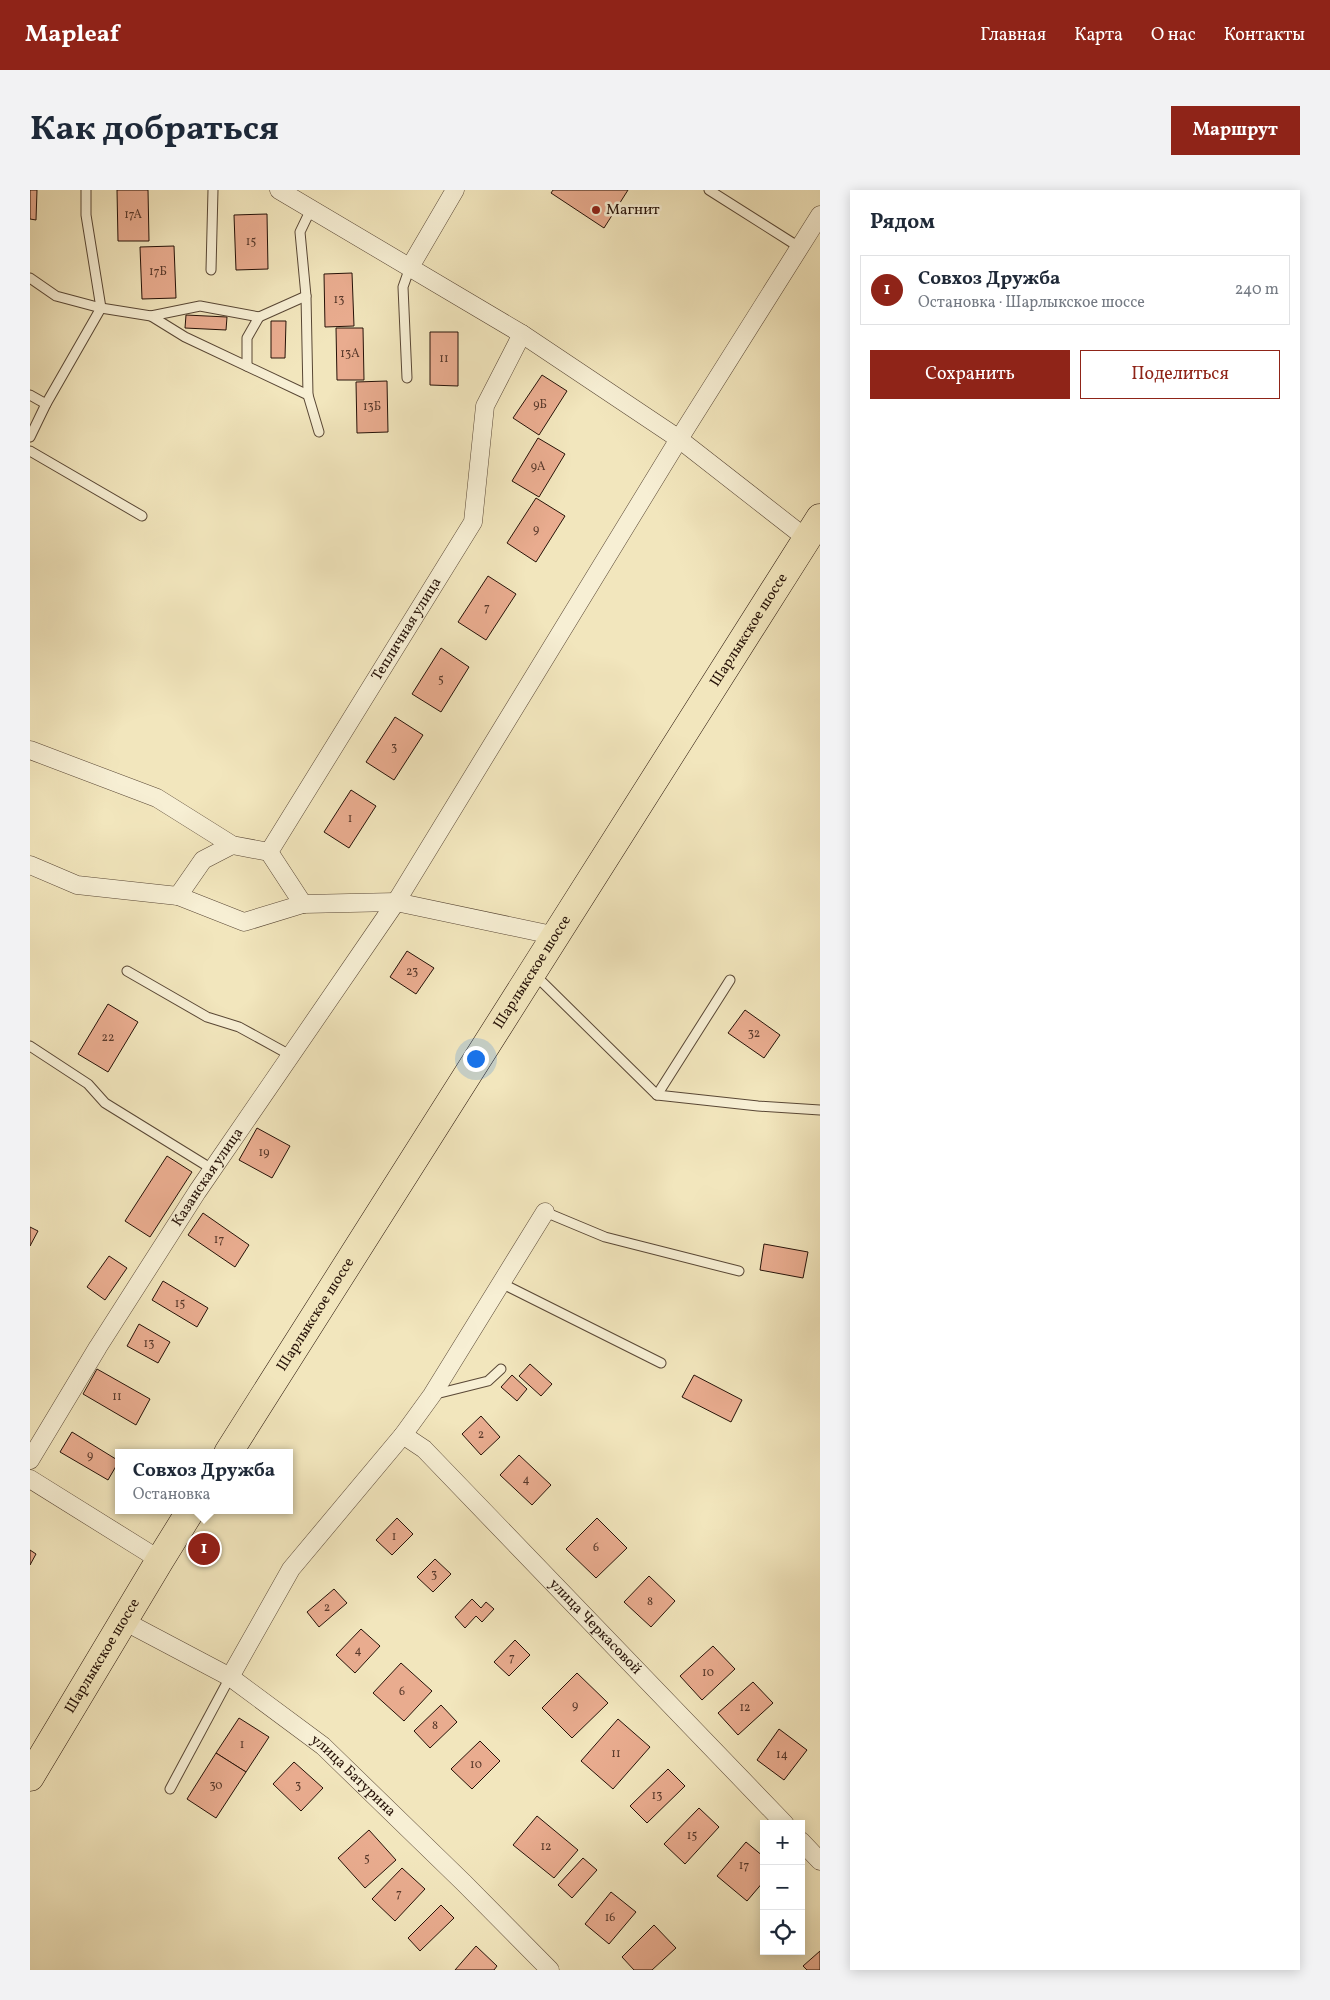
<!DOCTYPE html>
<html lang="ru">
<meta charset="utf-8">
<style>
body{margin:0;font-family:Vollkorn,serif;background:#f2f2f3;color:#1f2937}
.controls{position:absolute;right:15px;bottom:15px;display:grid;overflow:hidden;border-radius:0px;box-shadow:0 2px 12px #0003}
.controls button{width:45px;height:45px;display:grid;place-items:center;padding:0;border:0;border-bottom:1px solid #e0e1e3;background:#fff;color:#1f2937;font:25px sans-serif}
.you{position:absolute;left:445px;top:868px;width:18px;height:18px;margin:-12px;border:4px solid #fff;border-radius:50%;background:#1a73e8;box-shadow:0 0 0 8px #1a73e833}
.badge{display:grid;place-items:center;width:32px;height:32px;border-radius:50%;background:#8f2418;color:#fff;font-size:16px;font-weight:700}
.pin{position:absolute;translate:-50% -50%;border:2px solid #fff;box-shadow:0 1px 5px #0006}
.popup{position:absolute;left:85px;top:1259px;width:178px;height:65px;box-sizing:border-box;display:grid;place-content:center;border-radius:0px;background:#fff;filter:drop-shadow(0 1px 4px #0005);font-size:16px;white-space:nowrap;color:#747a83}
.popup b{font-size:19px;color:#1f2937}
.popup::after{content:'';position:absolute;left:50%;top:100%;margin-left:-10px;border:10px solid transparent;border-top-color:#fff}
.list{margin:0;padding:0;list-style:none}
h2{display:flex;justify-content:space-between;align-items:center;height:65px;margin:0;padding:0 20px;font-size:21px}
h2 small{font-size:16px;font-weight:400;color:#747a83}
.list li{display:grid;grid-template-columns:32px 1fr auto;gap:15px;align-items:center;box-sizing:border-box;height:70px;margin:0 10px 10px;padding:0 10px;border:1px solid #e0e1e3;border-radius:0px}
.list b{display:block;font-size:19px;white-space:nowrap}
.list p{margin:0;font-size:16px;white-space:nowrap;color:#747a83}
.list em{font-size:16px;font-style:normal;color:#747a83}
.actions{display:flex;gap:10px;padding:15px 20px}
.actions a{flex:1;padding:11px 0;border:1px solid #8f2418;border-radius:0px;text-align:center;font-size:18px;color:#8f2418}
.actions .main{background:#8f2418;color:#fff}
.icon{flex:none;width:28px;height:28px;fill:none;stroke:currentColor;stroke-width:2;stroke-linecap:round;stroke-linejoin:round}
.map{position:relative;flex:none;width:790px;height:1780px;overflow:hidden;border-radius:0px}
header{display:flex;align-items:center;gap:30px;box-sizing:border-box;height:70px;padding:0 25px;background:#8f2418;color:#fff}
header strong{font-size:24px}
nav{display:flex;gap:28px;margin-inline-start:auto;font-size:18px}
.intro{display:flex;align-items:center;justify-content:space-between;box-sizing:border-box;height:120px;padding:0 30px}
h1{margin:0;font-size:35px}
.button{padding:12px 22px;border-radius:0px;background:#8f2418;color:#fff;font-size:18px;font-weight:700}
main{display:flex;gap:30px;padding:0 30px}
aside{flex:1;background:#fff;border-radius:0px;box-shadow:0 2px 12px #0003}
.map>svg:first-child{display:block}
.building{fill:#e9ac8f;stroke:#261208}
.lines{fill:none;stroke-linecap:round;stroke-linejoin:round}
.lane-casing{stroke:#594735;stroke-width:11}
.street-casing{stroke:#594735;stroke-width:19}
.primary-casing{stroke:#261208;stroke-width:29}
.lane{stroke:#f7efd4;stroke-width:9}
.street{stroke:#f7efd4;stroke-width:18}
.primary{stroke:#f2e6bd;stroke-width:28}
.poi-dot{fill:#8f2418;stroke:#f7efd4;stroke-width:2}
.labels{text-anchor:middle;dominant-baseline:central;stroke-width:5;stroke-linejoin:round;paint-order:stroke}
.number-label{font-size:12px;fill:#57382a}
.poi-label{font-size:15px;fill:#261208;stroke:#f7efd4;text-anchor:start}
.street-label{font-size:15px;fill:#261208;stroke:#f7efd4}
</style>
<header>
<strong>Mapleaf</strong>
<nav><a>Главная</a><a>Карта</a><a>О нас</a><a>Контакты</a></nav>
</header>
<div class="intro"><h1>Как добраться</h1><a class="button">Маршрут</a></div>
<main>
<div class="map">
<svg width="790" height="1780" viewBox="0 0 790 1780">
<rect width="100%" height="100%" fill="#f2e6bd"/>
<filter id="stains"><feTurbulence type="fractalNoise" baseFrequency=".004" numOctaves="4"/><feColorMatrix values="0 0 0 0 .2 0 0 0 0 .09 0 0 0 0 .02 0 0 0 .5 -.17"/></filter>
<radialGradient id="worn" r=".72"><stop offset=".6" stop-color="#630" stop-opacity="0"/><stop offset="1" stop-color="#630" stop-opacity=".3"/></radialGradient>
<g class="building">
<path d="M 0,0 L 7,0 L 6,30 L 0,29 Z"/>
<path d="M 87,0 L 118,0 L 119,51 L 88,51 Z"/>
<path d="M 523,0 L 598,0 L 574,38 L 521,3 Z"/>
<path d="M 237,24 L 238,79 L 206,80 L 204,25 Z"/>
<path d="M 144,56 L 146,108 L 112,109 L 110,57 Z"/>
<path d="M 322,83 L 324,136 L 295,137 L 294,84 Z"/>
<path d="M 156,125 L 197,127 L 196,140 L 155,138 Z"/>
<path d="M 241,131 L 256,131 L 255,168 L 241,168 Z"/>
<path d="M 306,138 L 333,138 L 334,190 L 307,190 Z"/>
<path d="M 400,142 L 428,142 L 428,196 L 400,195 Z"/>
<path d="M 512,185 L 537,201 L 509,245 L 483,228 Z"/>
<path d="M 357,191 L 358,242 L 327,243 L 326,192 Z"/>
<path d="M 508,248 L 535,264 L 509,307 L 482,291 Z"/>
<path d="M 506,308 L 535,326 L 506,372 L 477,353 Z"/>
<path d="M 458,386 L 486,404 L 456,450 L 428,432 Z"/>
<path d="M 411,458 L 439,477 L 411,522 L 382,504 Z"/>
<path d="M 365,527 L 393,545 L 364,590 L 336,572 Z"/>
<path d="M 321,600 L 346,616 L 319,658 L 294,642 Z"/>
<path d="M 377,761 L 404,778 L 386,804 L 360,787 Z"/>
<path d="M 78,814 L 108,832 L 78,882 L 48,864 Z"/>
<path d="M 715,820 L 750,845 L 734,868 L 698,843 Z"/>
<path d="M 227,938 L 260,956 L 242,988 L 209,970 Z"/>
<path d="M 137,966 L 162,982 L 120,1047 L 95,1031 Z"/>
<path d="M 173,1023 L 219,1055 L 205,1077 L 158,1045 Z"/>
<path d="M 0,1037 L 8,1041 L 0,1056 Z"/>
<path d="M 734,1054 L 778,1062 L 773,1088 L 730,1080 Z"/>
<path d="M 79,1066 L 97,1078 L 75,1110 L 57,1097 Z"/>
<path d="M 133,1091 L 178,1118 L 167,1137 L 122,1110 Z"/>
<path d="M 109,1134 L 140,1152 L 128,1173 L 97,1156 Z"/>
<path d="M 500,1174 L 522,1194 L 511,1206 L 489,1186 Z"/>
<path d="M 67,1179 L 120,1209 L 106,1235 L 53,1204 Z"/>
<path d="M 482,1185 L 497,1199 L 487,1211 L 471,1197 Z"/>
<path d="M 664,1185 L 712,1210 L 701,1232 L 652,1207 Z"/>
<path d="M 451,1226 L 470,1247 L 451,1265 L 432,1244 Z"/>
<path d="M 42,1242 L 89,1271 L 78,1290 L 30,1262 Z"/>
<path d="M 489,1265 L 521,1295 L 502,1315 L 470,1285 Z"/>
<path d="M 367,1328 L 383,1344 L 362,1365 L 346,1350 Z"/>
<path d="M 567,1328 L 597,1358 L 566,1388 L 536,1359 Z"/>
<path d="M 0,1360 L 6,1364 L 0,1375 Z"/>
<path d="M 405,1369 L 421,1384 L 403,1402 L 387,1387 Z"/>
<path d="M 619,1386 L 645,1411 L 621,1437 L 594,1412 Z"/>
<path d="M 304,1399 L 317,1413 L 289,1437 L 277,1422 Z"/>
<path d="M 442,1409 L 451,1418 L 456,1412 L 464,1419 L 452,1432 L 446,1426 L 435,1438 L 425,1427 Z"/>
<path d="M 331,1439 L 350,1456 L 325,1483 L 306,1465 Z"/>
<path d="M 485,1450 L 500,1465 L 479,1486 L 464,1472 Z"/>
<path d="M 683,1456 L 705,1479 L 672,1510 L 650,1486 Z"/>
<path d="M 371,1473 L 402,1501 L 374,1531 L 343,1503 Z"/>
<path d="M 547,1483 L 578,1513 L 542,1548 L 512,1518 Z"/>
<path d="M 723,1492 L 743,1513 L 708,1545 L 688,1523 Z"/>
<path d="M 411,1515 L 427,1532 L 400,1558 L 384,1541 Z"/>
<path d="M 209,1528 L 239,1547 L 216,1582 L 186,1563 Z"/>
<path d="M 588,1529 L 620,1557 L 583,1599 L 551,1571 Z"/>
<path d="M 749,1539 L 777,1560 L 754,1590 L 727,1570 Z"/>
<path d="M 450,1551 L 470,1571 L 442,1599 L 421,1579 Z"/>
<path d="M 186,1563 L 216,1582 L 186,1628 L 157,1609 Z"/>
<path d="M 264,1572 L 293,1598 L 271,1621 L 243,1594 Z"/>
<path d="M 638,1579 L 655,1596 L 617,1633 L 600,1616 Z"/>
<path d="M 669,1618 L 689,1637 L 655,1674 L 634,1654 Z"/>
<path d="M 507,1626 L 548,1660 L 524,1688 L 483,1655 Z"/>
<path d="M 339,1640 L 366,1670 L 335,1698 L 308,1668 Z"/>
<path d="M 716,1652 L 734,1667 L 734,1691 L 717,1711 L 687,1686 Z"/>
<path d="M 553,1668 L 567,1680 L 542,1708 L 528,1695 Z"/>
<path d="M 372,1678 L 395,1699 L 365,1731 L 342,1709 Z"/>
<path d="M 581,1702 L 606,1722 L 579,1754 L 555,1734 Z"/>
<path d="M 411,1715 L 424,1728 L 390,1761 L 378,1748 Z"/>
<path d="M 624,1735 L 646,1758 L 622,1780 L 604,1780 L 592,1767 Z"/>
<path d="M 446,1756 L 467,1776 L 464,1780 L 425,1780 Z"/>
<path d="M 790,1761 L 790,1780 L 777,1780 L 773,1776 Z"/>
</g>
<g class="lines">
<defs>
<g id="lane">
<path d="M 679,0 L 769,57"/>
<path d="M 281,19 L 270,42 L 276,106 L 278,205 L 289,242"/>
<path d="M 181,80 L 183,0"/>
<path d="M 0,88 L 26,106 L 71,118 L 121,126 L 170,116 L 229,127 L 276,106"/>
<path d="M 121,126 L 155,147 L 278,205"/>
<path d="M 217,176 L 217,148 L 229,127"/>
<path d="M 377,188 L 373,97 L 380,77"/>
<path d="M 0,205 L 16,214"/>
<path d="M 0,247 L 16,214 L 71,118 L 56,25 L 56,0"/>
<path d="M 0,261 L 112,326"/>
<path d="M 97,781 L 177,827 L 209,837 L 260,865"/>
<path d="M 505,785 L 627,905 L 728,916 L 790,920"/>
<path d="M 0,856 L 58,894 L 75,913 L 182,979"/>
<path d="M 627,905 L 700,790"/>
<path d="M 515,1022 L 575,1047 L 709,1081"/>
<path d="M 471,1093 L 631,1173"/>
<path d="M 402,1205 L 458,1191 L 471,1179"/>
<path d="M 140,1599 L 200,1487"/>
</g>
<g id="street">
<path d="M 249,0 L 492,144 L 649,249 L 777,349"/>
<path d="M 380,77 L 425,0"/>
<path d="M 0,560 L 127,608 L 202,655 L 239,662"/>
<path d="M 0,675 L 47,695 L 148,706 L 214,732 L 273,714 L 366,712 L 527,746"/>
<path d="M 148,706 L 173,670 L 202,655"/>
<path id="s1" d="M 273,714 L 239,662 L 443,332 L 455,216 L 492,144"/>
<path id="s2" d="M 373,1245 L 394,1259 L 755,1634"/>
<path id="s3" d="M 0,1270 L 68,1157 L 167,1002 L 366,712 L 649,249 L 790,25"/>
<path d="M 0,1289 L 130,1370"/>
<path id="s4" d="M 94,1431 L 200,1487 L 293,1556 L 434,1693 L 520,1780"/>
<path d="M 200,1487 L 261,1379 L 373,1245 L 402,1205 L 515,1022"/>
<path d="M 771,1651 L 790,1671"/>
</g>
<g id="primary">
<path id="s5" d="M 198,1263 L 790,328"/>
<path id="s6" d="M 0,1587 L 130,1370 L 161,1320"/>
</g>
</defs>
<use href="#lane" class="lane-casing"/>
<use href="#street" class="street-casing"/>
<use href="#primary" class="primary-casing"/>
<use href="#lane" class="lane"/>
<use href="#street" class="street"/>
<use href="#primary" class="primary"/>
</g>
<circle class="poi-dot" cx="566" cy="20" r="5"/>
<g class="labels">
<g class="number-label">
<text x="103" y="25">17А</text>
<text x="221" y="52">15</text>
<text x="128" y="82">17Б</text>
<text x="309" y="110">13</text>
<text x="320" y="164">13А</text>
<text x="414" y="169">11</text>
<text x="510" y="215">9Б</text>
<text x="342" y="217">13Б</text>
<text x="508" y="277">9А</text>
<text x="506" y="340">9</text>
<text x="457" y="418">7</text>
<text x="411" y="490">5</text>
<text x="364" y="558">3</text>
<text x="320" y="629">1</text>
<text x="382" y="782">23</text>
<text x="724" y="844">32</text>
<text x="78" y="848">22</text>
<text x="234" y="963">19</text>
<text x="189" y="1050">17</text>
<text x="150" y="1114">15</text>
<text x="119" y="1154">13</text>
<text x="87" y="1207">11</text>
<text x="451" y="1245">2</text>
<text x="60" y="1266">9</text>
<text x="496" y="1290">4</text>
<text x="364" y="1347">1</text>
<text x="566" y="1358">6</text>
<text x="404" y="1385">3</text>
<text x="620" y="1412">8</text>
<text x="297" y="1418">2</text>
<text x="328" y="1461">4</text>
<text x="482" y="1468">7</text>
<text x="678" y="1483">10</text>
<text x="372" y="1502">6</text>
<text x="545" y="1516">9</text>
<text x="715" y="1518">12</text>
<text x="405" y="1536">8</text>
<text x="212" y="1555">1</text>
<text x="586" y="1564">11</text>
<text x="752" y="1565">14</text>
<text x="446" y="1575">10</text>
<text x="186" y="1596">30</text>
<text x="268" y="1596">3</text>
<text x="627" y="1606">13</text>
<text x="662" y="1646">15</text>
<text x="516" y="1657">12</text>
<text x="337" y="1669">5</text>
<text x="714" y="1676">17</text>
<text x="369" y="1704">7</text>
<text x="580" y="1728">16</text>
</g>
<g class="poi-label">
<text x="576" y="20">Магнит</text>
</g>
<g class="street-label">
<text stroke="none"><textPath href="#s1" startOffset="324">Тепличная улица</textPath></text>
<text stroke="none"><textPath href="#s5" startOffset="974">Шарлыкское шоссе</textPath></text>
<text stroke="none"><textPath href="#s5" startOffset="569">Шарлыкское шоссе</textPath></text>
<text stroke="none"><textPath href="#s3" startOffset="334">Казанская улица</textPath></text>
<text stroke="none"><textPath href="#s5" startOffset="164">Шарлыкское шоссе</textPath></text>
<text stroke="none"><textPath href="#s2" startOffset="272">улица Черкасовой</textPath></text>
<text stroke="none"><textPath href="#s6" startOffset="141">Шарлыкское шоссе</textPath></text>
<text stroke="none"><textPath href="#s4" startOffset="278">улица Батурина</textPath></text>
</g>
</g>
<rect width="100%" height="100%" filter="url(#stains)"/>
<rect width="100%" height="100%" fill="url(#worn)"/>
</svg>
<div class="controls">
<button>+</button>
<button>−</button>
<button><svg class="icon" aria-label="locate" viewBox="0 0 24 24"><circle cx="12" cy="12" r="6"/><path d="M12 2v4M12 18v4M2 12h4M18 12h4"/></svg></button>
</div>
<div class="you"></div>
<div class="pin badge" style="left:174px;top:1359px">1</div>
<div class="popup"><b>Совхоз Дружба</b>Остановка</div>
</div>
<aside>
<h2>Рядом<small></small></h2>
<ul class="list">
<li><span class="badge">1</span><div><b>Совхоз Дружба</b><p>Остановка · Шарлыкское шоссе</p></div><em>240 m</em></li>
</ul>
<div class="actions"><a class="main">Сохранить</a><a>Поделиться</a></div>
</aside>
</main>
